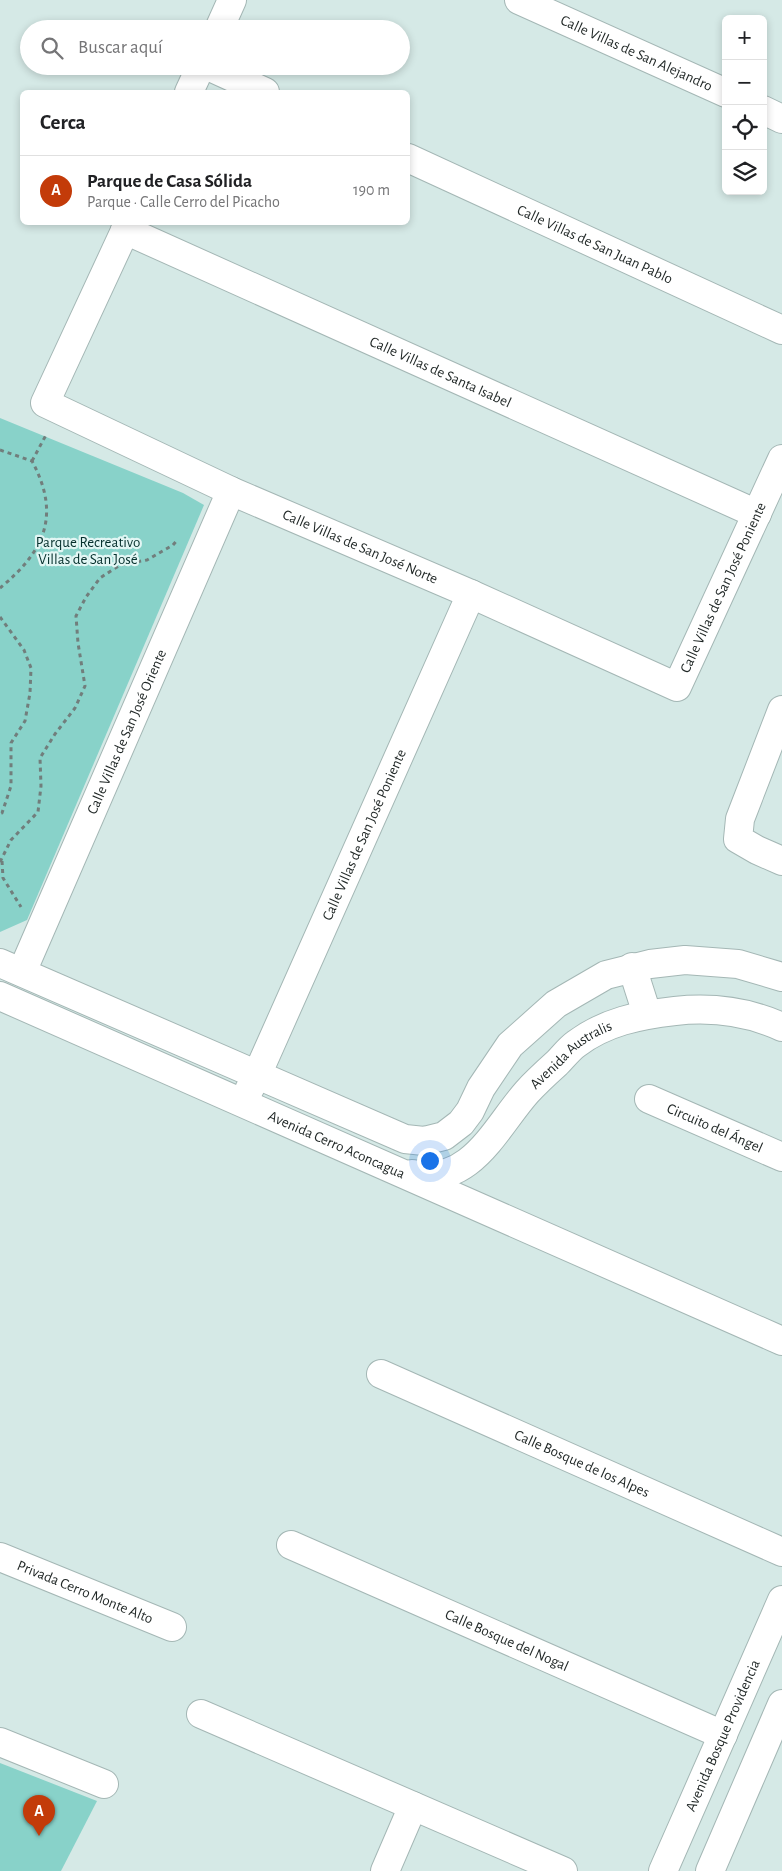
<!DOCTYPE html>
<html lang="es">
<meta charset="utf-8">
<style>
body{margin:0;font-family:"Alegreya Sans",sans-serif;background:#f6f6f6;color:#202124}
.controls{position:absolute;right:15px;top:15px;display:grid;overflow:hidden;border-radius:8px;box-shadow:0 2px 8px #0003}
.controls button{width:45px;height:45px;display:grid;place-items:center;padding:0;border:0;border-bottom:1px solid #e0e0e0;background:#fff;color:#202124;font:25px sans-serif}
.you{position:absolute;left:429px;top:1160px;width:18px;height:18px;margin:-12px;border:4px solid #fff;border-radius:50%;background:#1a73e8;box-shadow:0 0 0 8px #1a73e833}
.badge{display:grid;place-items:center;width:32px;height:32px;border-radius:50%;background:#c33b09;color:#fff;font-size:16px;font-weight:700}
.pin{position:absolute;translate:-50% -41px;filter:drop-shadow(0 1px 2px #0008)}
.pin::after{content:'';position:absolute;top:26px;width:18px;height:15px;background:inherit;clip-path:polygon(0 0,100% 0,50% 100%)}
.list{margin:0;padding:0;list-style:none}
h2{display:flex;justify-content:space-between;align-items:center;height:65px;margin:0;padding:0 20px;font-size:21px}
h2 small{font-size:16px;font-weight:400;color:#757577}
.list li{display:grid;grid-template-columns:32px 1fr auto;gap:15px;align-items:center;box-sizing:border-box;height:70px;padding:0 20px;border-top:1px solid #e0e0e0}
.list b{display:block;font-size:19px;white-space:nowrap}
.list p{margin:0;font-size:16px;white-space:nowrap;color:#757577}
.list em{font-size:16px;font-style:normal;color:#757577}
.icon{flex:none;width:28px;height:28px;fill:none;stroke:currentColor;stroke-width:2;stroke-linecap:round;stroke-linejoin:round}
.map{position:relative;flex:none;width:782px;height:1871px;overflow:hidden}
.search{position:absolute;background:#fff;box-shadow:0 2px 8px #0003;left:20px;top:20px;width:390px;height:55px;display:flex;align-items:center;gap:12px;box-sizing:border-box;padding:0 18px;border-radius:28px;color:#757577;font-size:19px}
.panel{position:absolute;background:#fff;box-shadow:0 2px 8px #0003;left:20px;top:90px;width:390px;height:135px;border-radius:8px}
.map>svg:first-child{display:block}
.green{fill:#88d2c9}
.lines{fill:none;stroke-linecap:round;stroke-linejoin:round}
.minor-casing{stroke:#a4b7b5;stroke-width:30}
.path{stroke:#717e7c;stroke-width:3;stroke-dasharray:4 4;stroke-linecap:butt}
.minor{stroke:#fff;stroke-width:28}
.labels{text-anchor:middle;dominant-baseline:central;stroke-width:4.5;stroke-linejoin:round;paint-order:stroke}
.street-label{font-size:15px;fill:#1f2625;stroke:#e2f6f4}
.park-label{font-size:15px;fill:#06302d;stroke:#e2f6f4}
</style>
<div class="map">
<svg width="782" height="1871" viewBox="0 0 782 1871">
<rect width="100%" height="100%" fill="#d5e9e6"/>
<g class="green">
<path d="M 0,418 L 183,493 L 204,505 L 27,920 L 0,932 Z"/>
<path d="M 0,1763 L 97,1801 L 61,1871 L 0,1871 Z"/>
</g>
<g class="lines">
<defs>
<g id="minor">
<path id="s1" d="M 519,0 L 726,93"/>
<path d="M 219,29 L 232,0"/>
<path d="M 208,66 L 265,92"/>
<path d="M 189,92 L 201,66"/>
<path d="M 763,110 L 782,119"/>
<path id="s2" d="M 408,158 L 782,330"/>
<path id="s3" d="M 129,222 L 45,403 L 231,491 L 471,594 L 677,687 L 782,459"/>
<path id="s4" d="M 125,230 L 757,514"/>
<path d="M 782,710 L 740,819 L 738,839 L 757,850 L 782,861"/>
<path d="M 0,963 L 405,1139 L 424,1141 L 444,1136 L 461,1123 L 470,1111 L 481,1088 L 510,1045 L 556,1004 L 606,975 L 650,964 L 685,960 L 738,964 L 782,977"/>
<path d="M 632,967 L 647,1014"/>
<path id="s5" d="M 22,972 L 231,491"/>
<path id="s6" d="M 0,996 L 782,1341"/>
<path id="s7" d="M 249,1090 L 257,1075 L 471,594"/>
<path id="s8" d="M 649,1099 L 782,1157"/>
<path id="s9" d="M 412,1174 C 471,1187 495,1128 527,1092 C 536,1082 547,1072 557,1063 C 563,1057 569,1049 576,1044 C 605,1022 639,1015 675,1011 C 712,1007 747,1011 782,1027"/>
<path id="s10" d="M 381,1374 L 782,1552"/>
<path id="s11" d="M 291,1545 L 723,1735"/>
<path id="s12" d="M 0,1557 L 172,1627"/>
<path d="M 201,1714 L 563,1871"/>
<path d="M 0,1742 L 104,1784"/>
<path d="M 385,1871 L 413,1806"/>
<path id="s13" d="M 663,1871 L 782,1600"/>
<path d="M 710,1871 L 782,1704"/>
</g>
</defs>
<use href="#minor" class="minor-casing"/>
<g class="path">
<path d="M 0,450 L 32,461 C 61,515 45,551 0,588"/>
<path d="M 32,461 L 46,435"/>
<path d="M 0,617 L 24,650 L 31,668 L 30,693 L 25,721 L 11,743 L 11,786 L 2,813 L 0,814"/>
<path d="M 2,861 L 3,878 L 21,907"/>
<path d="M 0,862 L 11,840 L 38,812 L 41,786 L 40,758 L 55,734 L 75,708 L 85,686 L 78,643 L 76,616 L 86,597 L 100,578 L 120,565 L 147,560 L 173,545 L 178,539"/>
</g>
<use href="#minor" class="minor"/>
</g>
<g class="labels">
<g class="street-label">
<text stroke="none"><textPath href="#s1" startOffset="129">Calle Villas de San Alejandro</textPath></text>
<text stroke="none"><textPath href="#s2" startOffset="206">Calle Villas de San Juan Pablo</textPath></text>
<text stroke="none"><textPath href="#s4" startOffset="346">Calle Villas de Santa Isabel</textPath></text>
<text stroke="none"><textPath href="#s3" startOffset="546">Calle Villas de San José Norte</textPath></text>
<text stroke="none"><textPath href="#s3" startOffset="1002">Calle Villas de San José Poniente</textPath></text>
<text stroke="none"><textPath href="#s5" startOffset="262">Calle Villas de San José Oriente</textPath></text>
<text stroke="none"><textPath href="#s7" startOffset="280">Calle Villas de San José Poniente</textPath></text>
<text stroke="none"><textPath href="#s9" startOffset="209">Avenida Australis</textPath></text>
<text stroke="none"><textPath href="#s8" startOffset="72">Circuito del Ángel</textPath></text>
<text stroke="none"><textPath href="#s6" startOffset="368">Avenida Cerro Aconcagua</textPath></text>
<text stroke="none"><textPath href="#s10" startOffset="220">Calle Bosque de los Alpes</textPath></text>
<text stroke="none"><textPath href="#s12" startOffset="92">Privada Cerro Monte Alto</textPath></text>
<text stroke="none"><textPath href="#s11" startOffset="236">Calle Bosque del Nogal</textPath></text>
<text stroke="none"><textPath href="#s13" startOffset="148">Avenida Bosque Providencia</textPath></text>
</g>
<g class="park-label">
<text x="88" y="542">Parque Recreativo<tspan x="88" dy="17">Villas de San José</tspan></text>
</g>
</g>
</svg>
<div class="controls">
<button>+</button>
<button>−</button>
<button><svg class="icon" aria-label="locate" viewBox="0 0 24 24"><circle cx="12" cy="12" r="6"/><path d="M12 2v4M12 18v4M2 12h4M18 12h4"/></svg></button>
<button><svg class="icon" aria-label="layers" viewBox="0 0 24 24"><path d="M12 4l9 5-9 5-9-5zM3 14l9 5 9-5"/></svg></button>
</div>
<div class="you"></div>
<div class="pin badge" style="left:39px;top:1836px">A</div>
<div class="search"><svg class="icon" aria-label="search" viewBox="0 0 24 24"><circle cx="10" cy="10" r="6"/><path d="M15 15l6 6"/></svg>Buscar aquí</div>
<section class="panel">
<h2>Cerca<small></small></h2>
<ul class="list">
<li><span class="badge">A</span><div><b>Parque de Casa Sólida</b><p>Parque · Calle Cerro del Picacho</p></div><em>190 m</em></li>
</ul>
</section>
</div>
